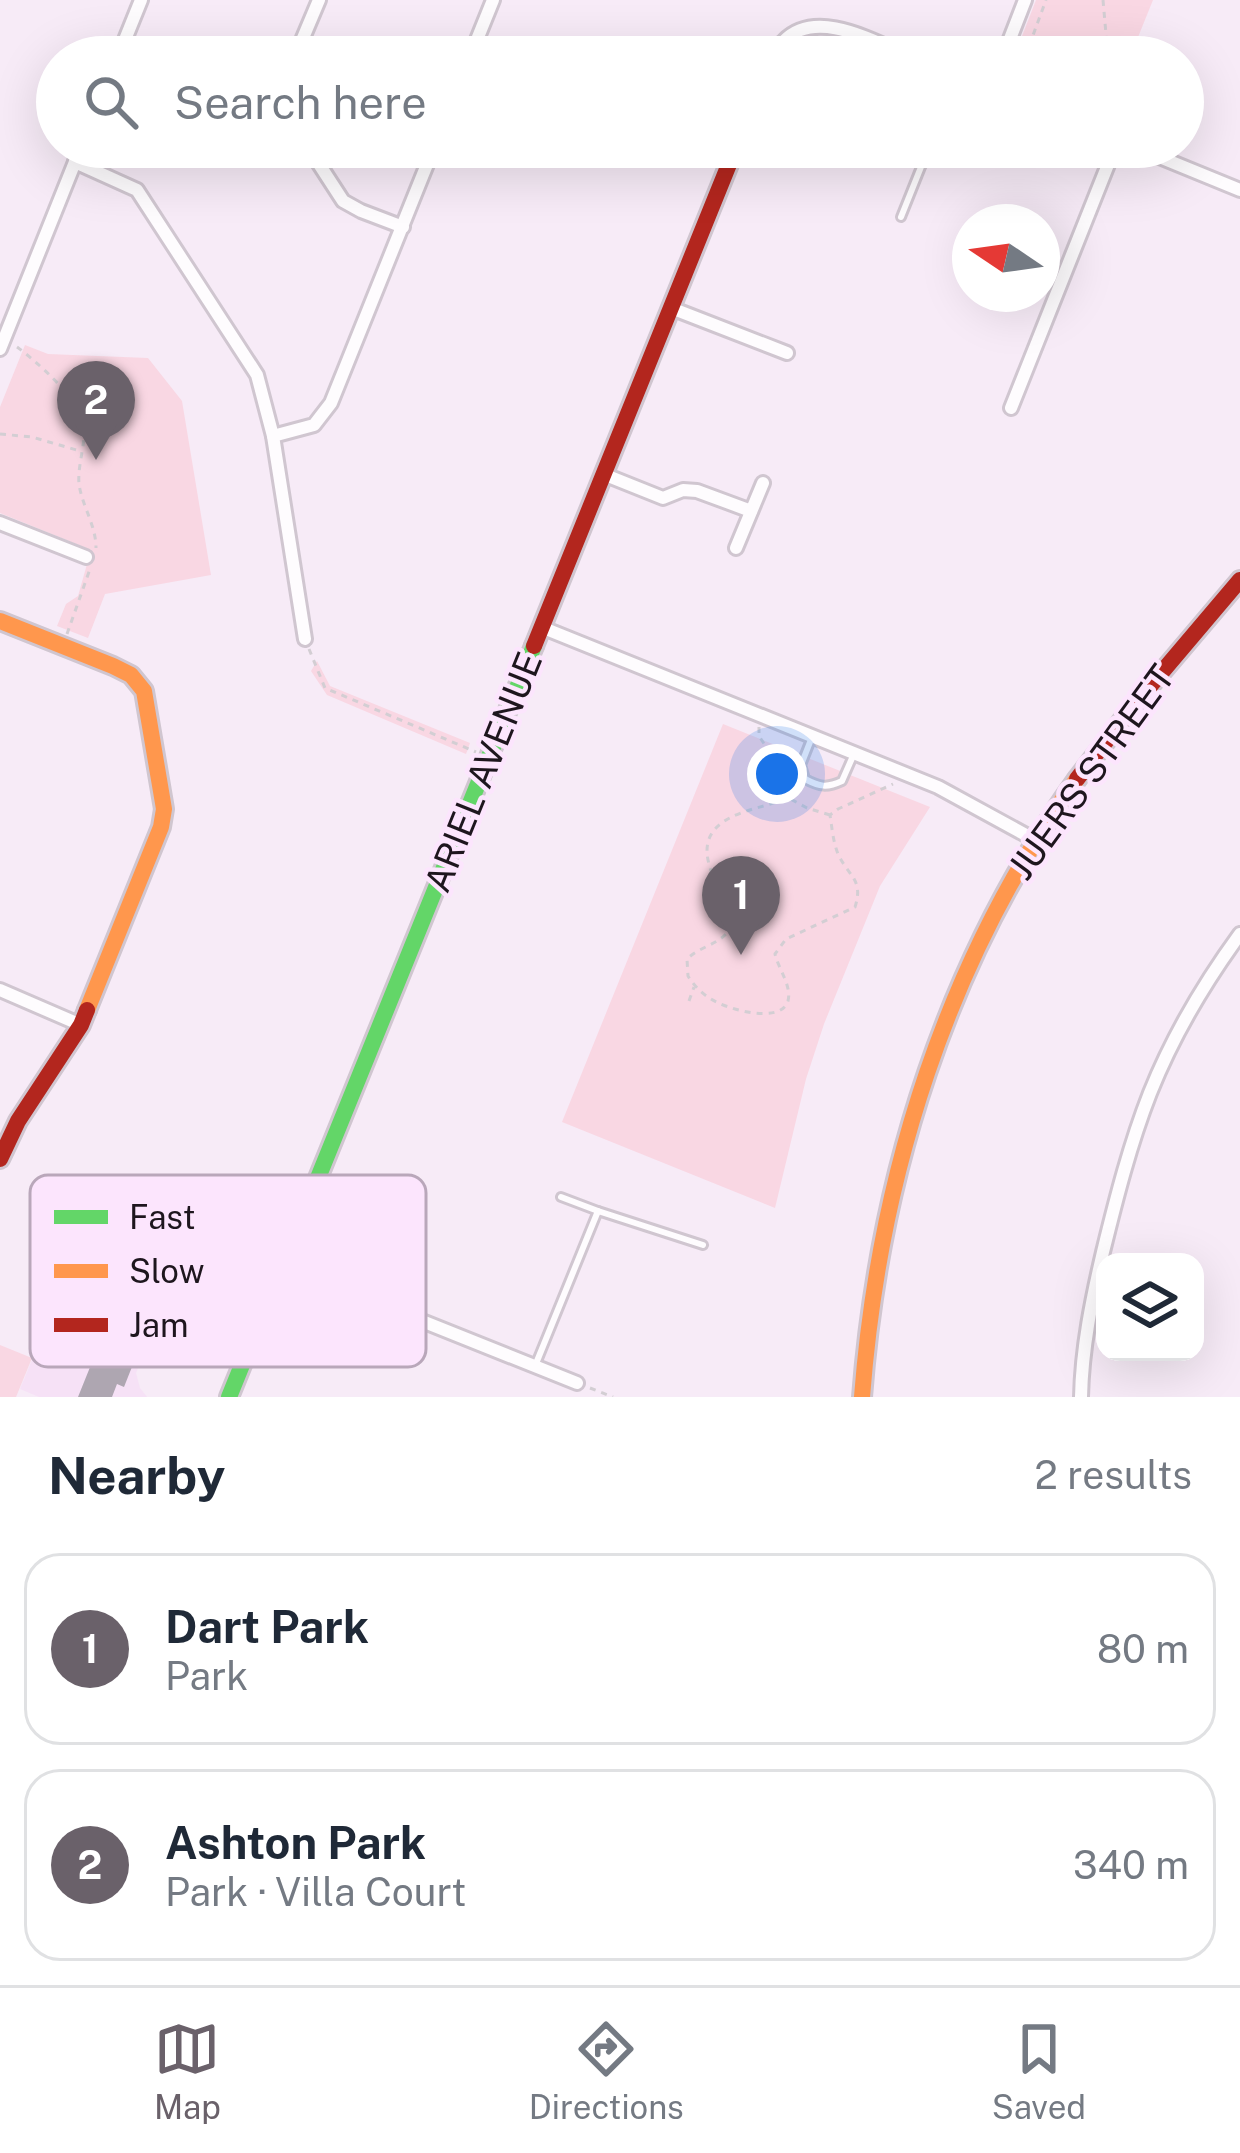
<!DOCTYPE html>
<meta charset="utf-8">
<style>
body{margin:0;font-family:"Public Sans",sans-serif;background:#f6f6f7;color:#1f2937}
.controls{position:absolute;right:36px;bottom:36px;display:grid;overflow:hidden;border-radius:24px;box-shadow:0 12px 48px #0002}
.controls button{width:108px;height:108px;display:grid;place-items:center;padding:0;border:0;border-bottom:3px solid #e0e1e3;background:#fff;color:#1f2937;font:60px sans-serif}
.compass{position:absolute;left:952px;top:204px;width:108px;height:108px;border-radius:50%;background:#fff;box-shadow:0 12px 48px #0002;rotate:283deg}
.you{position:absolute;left:777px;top:774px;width:42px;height:42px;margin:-30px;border:9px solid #fff;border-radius:50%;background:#1a73e8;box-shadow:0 0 0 18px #1a73e833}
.badge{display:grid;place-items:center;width:78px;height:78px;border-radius:50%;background:#6a616a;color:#fff;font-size:39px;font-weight:700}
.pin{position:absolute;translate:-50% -99px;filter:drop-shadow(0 3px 6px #0008)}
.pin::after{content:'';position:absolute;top:63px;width:42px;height:36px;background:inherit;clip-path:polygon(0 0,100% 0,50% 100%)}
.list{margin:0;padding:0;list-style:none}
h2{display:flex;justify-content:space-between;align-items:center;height:156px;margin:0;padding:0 48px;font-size:51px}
h2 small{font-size:39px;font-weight:400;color:#747a83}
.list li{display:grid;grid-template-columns:78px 1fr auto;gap:36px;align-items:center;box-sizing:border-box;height:192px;margin:0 24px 24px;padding:0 24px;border:3px solid #e0e1e3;border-radius:36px}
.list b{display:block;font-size:45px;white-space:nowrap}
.list p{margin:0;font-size:39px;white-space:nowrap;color:#747a83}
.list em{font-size:39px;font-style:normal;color:#747a83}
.icon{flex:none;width:66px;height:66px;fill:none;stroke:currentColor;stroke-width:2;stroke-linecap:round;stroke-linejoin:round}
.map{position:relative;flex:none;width:1240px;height:1397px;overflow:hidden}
.search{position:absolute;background:#fff;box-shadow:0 12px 48px #0002;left:36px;right:36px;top:36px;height:132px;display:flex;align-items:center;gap:30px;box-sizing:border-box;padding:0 42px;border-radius:66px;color:#747a83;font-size:45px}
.sheet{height:588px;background:#fff}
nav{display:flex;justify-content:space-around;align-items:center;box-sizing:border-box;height:168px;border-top:3px solid #e0e1e3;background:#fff;font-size:33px;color:#747a83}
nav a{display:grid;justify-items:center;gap:6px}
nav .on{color:#6a616a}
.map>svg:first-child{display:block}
.built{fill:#f6e1f6}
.green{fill:#f9d7e3}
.building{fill:#aea6b1}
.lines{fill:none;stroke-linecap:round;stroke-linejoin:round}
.lane-casing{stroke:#d0c6d0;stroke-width:12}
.street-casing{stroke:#d0c6d0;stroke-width:18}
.fast-casing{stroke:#d0c6d0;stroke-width:22}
.slow-casing{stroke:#d0c6d0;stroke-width:22}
.jam-casing{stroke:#d0c6d0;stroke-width:22}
.path{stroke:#d3ced3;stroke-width:3;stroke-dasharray:6 6;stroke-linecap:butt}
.lane{stroke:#fefcfe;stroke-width:6}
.street{stroke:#fefcfe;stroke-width:12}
.fast{stroke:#63d668;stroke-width:16}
.slow{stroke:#ff974d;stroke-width:16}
.jam{stroke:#b3261e;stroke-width:16}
.labels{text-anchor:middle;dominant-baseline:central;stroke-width:9;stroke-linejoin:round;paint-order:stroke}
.street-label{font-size:36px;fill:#1e161e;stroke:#fce5fd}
.key{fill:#fce5fd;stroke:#b9a7ba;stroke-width:3}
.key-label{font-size:33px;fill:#1e161e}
</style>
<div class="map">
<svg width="1240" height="1397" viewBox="0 0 1240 1397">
<rect width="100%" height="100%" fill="#f7ebf7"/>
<path class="built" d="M 60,1292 L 154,1330 L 136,1373 L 140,1388 L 147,1397 L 39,1397 L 20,1389 Z"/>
<g class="green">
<path d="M 1036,0 L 1153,0 L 1130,57 L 1014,57 Z"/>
<path d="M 25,345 L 48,354 L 148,358 L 182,401 L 211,575 L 105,594 L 88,638 L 57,626 L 66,604 L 78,596 L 91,550 L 0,513 L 0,407 Z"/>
<path d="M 317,661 L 330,686 L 470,743 L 466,754 L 327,695 L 311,671 Z"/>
<path d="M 723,724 L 930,807 L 880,886 L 824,1024 L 806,1079 L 775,1208 L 562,1122 Z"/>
<path d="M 0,1345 L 32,1358 L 16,1397 L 0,1397 Z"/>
</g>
<path class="building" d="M 107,1325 L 143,1339 L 124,1387 L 117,1384 L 112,1397 L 78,1397 Z"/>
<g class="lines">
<defs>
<g id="lane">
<path d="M 901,217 L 929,147"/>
<path d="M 812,737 L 801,765 L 805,779 C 820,787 827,788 842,781 L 853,756"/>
<path d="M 598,1211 L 703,1245"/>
<path d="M 535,1366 L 598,1211 L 561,1197"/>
</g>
<g id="street">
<path d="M 118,57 L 141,0"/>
<path d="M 295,57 L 319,0"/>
<path d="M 470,57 L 493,0"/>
<path d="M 773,57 C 777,52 779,45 784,41 C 817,7 876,43 911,57"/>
<path d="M 1003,57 L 1025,0"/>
<path d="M 308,147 L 343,201 L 361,211 L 403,227"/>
<path d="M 1135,147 L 1240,190"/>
<path d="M 75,162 L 137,190 L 257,375 L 273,436 L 305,639"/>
<path d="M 671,308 L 787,353"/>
<path d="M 0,349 L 81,147"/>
<path d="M 1011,408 L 1115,147"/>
<path d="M 273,436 L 314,425 L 331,403 L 434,147"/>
<path d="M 603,474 L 663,498 L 683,490 L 697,491 L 751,511"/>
<path d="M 0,523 L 86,557"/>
<path d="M 736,548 L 763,483"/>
<path d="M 541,627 L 938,787 L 1035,840"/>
<path d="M 0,990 L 81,1025"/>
<path d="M 282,1265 L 577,1383"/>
<path d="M 1081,1397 C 1082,1348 1092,1299 1103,1252 C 1116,1199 1130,1144 1150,1093 C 1172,1038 1205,982 1240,934"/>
</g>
<path id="fast" d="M 229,1397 L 534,646"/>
<g id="slow">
<path d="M 0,621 L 113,666 L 131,675 L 144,691 L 164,809 L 161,827 L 87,1010"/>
<path d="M 862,1397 C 879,1175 947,960 1077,779"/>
</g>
<g id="jam">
<path d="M 534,646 L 736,147"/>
<path d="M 1077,779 L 1134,705 L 1240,580"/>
<path d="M 0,1159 L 18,1121 L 81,1025 L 87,1010"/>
</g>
</defs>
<use href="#lane" class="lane-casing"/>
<use href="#street" class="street-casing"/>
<use href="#fast" class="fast-casing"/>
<use href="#slow" class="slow-casing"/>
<use href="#jam" class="jam-casing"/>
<g class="path">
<path d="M 1103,0 L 1108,57"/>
<path d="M 1025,57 L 1046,0"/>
<path d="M 17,347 C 35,360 74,395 82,417 C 89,436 77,463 79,484 C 82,506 96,525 96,548"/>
<path d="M 0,434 L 32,437 L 80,451"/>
<path d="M 67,634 L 90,569"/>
<path d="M 309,649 L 325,688 L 476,752"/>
<path d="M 759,727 L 759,736 L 772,756 L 786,795"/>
<path d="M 830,815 L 807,808 L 787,797 C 773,805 756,807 741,813 C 682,835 714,876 732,917 C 731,944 703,943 687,959 L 688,976 C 693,984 700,992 708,997 C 722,1008 780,1026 788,1001 C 792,986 778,968 775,954 L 786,939 L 855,907 C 864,879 848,876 838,854 C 833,841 832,828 830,815 L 838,809 L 893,784"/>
<path d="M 689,1001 L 694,987"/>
<path d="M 590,1388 L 613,1397"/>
</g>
<use href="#lane" class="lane"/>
<use href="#street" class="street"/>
<use href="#fast" class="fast"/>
<use href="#slow" class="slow"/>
<use href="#jam" class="jam"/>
</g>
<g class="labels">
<g class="street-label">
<text transform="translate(483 772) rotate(-68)">ARIEL AVENUE</text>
<text transform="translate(1091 772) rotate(-54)">JUERS STREET</text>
</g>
</g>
<rect x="30" y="1175" width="396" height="192" rx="18" class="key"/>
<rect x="54" y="1210" width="54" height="14" fill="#63d668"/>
<rect x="54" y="1264" width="54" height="14" fill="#ff974d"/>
<rect x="54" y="1318" width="54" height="14" fill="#b3261e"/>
<g class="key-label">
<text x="129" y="1229">Fast</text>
<text x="129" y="1283">Slow</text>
<text x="129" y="1337">Jam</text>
</g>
</svg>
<div class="controls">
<button><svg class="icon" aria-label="layers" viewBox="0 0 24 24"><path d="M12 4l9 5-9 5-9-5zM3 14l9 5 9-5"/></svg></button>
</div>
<svg class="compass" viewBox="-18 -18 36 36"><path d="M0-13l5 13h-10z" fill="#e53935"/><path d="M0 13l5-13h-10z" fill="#747a83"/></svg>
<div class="you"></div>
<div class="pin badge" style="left:741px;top:955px">1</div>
<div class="pin badge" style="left:96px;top:460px">2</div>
<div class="search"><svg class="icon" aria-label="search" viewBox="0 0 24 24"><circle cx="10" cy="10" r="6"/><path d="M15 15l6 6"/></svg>Search here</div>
</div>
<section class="sheet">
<h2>Nearby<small>2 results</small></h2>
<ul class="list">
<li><span class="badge">1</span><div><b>Dart Park</b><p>Park</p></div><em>80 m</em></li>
<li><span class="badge">2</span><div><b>Ashton Park</b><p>Park · Villa Court</p></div><em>340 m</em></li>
</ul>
</section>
<nav>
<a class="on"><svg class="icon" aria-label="map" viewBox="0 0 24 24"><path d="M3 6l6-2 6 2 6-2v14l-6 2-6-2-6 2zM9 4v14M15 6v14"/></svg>Map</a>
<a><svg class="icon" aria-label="directions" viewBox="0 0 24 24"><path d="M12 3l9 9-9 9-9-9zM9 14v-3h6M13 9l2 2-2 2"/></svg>Directions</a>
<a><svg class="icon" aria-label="saved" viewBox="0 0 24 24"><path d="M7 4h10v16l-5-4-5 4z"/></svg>Saved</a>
</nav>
